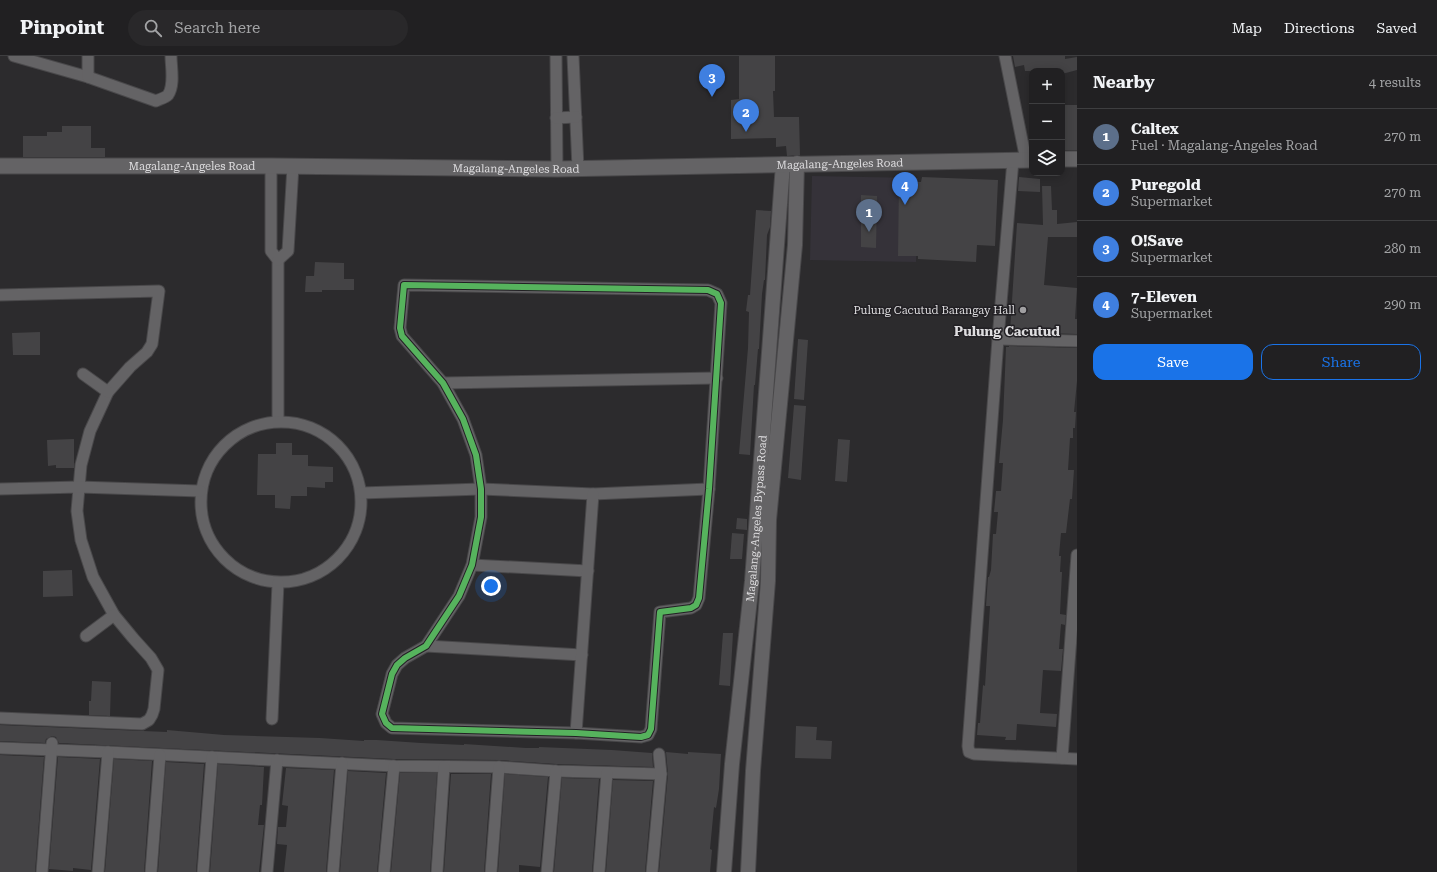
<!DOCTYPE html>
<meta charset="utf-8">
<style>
body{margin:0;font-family:"Roboto Serif",serif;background:#29282a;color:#f1f3f6}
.controls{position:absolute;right:12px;top:12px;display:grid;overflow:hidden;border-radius:8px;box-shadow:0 2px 10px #0003}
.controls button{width:36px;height:36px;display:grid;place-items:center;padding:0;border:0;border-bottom:1px solid #3e3e40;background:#212022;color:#f1f3f6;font:20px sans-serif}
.you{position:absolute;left:491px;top:530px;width:14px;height:14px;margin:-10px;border:3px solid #fff;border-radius:50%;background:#1a73e8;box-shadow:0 0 0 6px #1a73e833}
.badge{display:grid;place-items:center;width:26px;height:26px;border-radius:50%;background:#1a73e8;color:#fff;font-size:13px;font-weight:700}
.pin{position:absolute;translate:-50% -33px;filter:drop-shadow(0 1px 2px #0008)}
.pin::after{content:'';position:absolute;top:21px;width:14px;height:12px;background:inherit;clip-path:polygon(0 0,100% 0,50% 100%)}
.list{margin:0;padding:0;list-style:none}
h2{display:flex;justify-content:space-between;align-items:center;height:52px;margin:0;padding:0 16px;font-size:17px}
h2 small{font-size:13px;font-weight:400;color:#a2a3a5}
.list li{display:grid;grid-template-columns:26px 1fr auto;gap:12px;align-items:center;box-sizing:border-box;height:56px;padding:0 16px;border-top:1px solid #3e3e40}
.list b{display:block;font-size:15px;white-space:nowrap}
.list p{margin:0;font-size:13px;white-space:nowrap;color:#a2a3a5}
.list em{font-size:13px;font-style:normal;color:#a2a3a5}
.actions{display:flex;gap:8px;padding:12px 16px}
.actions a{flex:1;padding:9px 0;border:1px solid #1a73e8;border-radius:12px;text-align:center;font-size:14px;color:#1a73e8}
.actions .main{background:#1a73e8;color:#fff}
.icon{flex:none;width:22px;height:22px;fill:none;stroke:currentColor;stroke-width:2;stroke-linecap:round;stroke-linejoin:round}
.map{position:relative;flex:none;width:1077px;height:816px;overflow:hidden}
header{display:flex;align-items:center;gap:24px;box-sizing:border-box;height:56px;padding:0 20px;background:#212022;border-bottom:1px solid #3e3e40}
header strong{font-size:19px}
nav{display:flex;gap:22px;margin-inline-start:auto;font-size:14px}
.search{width:280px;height:36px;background:#29282a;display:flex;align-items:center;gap:10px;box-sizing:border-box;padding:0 14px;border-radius:22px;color:#a2a3a5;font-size:15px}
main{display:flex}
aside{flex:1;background:#212022}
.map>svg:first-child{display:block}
.built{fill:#353239}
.building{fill:#444345}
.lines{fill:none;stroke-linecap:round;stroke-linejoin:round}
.minor-casing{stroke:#49484a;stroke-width:13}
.tertiary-casing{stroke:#49484a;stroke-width:16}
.secondary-casing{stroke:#49484a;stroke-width:17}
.minor{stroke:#646365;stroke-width:11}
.tertiary{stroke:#646365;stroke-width:14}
.secondary{stroke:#646365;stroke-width:15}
.cycleway-casing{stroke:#222024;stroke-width:8}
.cycleway{stroke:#56b35d;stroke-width:6}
.poi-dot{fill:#a09fa1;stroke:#222024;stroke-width:1.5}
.labels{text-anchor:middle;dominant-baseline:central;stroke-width:3;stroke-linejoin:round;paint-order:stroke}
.street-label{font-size:11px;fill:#dedddf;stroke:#222024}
.poi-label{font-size:11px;fill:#dedddf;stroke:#222024;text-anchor:end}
.quarter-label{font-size:13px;font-weight:bold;fill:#dedddf;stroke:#222024}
</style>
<header>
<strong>Pinpoint</strong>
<div class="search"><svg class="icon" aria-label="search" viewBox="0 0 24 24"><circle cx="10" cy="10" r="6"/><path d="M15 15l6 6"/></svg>Search here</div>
<nav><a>Map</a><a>Directions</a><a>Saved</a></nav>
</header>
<main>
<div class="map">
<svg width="1077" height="816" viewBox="0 0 1077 816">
<rect width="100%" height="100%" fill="#2c2b2d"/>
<path class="built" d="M 812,120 L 918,122 L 916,206 L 810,204 Z"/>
<g class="building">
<path d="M 739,0 L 775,0 L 775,35 L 773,35 L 774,61 L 799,61 L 800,99 L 787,100 L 786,90 L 776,91 L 776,82 L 731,83 L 731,44 L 739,43 Z"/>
<path d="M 1013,0 L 1065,0 L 1065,3 L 1077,1 L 1077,14 L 1062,18 L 1062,15 L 1025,15 L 1024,9 L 1015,11 Z"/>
<path d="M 1063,49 L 1077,49 L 1077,94 L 1062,94 L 1062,54 L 1063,54 Z"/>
<path d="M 62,70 L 91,70 L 91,92 L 105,92 L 105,101 L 23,101 L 23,80 L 47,80 L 47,76 L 62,76 Z"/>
<path d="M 922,121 L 998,124 L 995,190 L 977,189 L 976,206 L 918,203 L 918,200 L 898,200 L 899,125 L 921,126 Z"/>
<path d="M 1019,121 L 1040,123 L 1040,136 L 1018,135 Z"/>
<path d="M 1042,130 L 1051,130 L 1052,154 L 1057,154 L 1057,168 L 1077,166 L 1077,181 L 1048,181 L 1044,229 L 1077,232 L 1075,263 L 1077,263 L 1077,278 L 1010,276 L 1017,167 L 1043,169 Z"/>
<path d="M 861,139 L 877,140 L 876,192 L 861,191 Z"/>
<path d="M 756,154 L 771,155 L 770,171 L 767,179 L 765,224 L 764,224 L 762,238 L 759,293 L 758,293 L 755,329 L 754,329 L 750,399 L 739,398 L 748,292 L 749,256 L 746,255 L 748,239 L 750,239 Z"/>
<path d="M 315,206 L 344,207 L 344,223 L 354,223 L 354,234 L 322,234 L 322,236 L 305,236 L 306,220 L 314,220 Z"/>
<path d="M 40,276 L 40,299 L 13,299 L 12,277 Z"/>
<path d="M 798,283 L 808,284 L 804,344 L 794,343 Z"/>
<path d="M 1009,290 L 1077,292 L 1077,325 L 1074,356 L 1076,356 L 1075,372 L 1073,372 L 1073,382 L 1070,382 L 1068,414 L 1074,414 L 1072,443 L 1070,443 L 1066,477 L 1061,477 L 1059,500 L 1061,500 L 1060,516 L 1062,516 L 1060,558 L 1066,559 L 1065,569 L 1061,568 L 1059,593 L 1063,593 L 1061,615 L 1043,614 L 1040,657 L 1057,658 L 1056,671 L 1017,668 L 1016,684 L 1005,684 L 1006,681 L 977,679 L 978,667 L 980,667 L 983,629 L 985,630 L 990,550 L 986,550 L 988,521 L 989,521 L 991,514 L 993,478 L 996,478 L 998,456 L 994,456 L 996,435 L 1001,435 L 1003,407 L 999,407 L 1003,364 L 1006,291 L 1009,291 Z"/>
<path d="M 794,349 L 806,350 L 801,424 L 788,422 Z"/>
<path d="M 74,383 L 74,412 L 56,412 L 56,409 L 48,410 L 47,384 Z"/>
<path d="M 838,383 L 850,384 L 847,426 L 835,425 Z"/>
<path d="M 276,387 L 292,387 L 292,399 L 308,399 L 308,410 L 333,411 L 333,426 L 325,426 L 325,432 L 307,431 L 307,440 L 291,440 L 290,453 L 275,452 L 275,439 L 257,439 L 258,398 L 276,398 Z"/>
<path d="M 737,462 L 747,463 L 747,474 L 736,473 Z"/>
<path d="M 732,477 L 744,478 L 742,503 L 730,503 Z"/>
<path d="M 72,514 L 73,540 L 43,541 L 43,515 Z"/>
<path d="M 723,577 L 733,577 L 730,630 L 719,629 Z"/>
<path d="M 92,625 L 111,626 L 110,660 L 89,659 L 89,645 L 91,645 Z"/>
<path d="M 0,669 L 167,676 L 167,674 L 224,679 L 320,682 L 364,685 L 364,684 L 377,684 L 421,687 L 464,689 L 464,688 L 526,692 L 539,692 L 539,691 L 612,694 L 652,697 L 653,711 L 556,708 L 499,704 L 394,703 L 59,687 L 56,681 L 52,680 L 46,683 L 45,687 L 0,685 Z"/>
<path d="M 796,670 L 817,671 L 816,684 L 832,685 L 831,703 L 795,702 Z"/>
<path d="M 666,696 L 688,698 L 688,696 L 721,698 L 719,733 L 716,752 L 714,751 L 710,793 L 712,794 L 710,816 L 659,816 L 668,718 Z"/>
<path d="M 0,699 L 44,701 L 35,816 L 0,816 Z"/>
<path d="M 58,701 L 100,703 L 91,814 L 73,812 L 73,815 L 49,813 Z"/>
<path d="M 114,703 L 152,705 L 144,816 L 105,816 Z"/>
<path d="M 166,706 L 204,708 L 196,816 L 158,816 Z"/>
<path d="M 218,708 L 264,711 L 262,749 L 260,749 L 258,769 L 264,769 L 259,816 L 210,816 Z"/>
<path d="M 286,712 L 334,714 L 326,816 L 284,816 L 287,789 L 277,788 L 278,771 L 286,771 L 288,750 L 282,749 Z"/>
<path d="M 348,715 L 386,717 L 377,816 L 340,816 Z"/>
<path d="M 400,717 L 437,717 L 430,816 L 391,816 Z"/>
<path d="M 451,718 L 491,718 L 484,816 L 444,816 Z"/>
<path d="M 505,718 L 548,721 L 540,811 L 519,809 L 519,816 L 498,816 Z"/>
<path d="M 562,722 L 599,723 L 592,816 L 554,816 Z"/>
<path d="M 613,724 L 653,725 L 645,816 L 606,816 Z"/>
</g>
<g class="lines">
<defs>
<g id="minor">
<path d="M 14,0 L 88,21 L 156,45 C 160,43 165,42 168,39 C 175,29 171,11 171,0"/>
<path d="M 88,0 L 88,21"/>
<path d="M 556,0 L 557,113"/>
<path d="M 573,0 L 578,112"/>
<path d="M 1005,0 L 1026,104"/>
<path d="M 556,62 L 576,61"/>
<path d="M 1013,104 L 998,283 L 968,690 L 969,696 L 974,698 L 1077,703"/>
<path d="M 271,110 L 271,195 L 278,204 L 278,365"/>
<path d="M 278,204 L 288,195 L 293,110"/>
<path d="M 404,229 L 708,234 L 717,238 L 721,247 L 709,433 L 699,542 L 696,549 L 691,552 L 660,556 L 651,673 L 648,679 L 641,681 L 576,677 L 392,672 L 386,667 L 382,658 L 392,618 L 397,609 L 405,602 L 426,590 L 459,540 L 472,509 L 481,461 L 481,433 L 476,399 L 463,363 L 443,327 L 402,280 L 400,272 Z"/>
<path d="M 0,239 L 159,235 L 152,288 L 147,296 L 130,311 L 108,336 L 90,375 L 81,409 L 77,455 L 81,484 L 93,521 L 114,559 L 133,582 L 151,602 L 158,614 L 154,653 L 152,659 L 149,664 L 142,668 L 0,662"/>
<path d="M 998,283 L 1077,285"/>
<path d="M 83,318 L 108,336"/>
<path d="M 443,327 L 717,322"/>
<circle cx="281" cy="446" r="80"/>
<path d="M 0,433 L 79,431 L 200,435"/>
<path d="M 361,437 L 481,433 L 593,438 L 709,433"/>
<path d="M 472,509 L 588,515"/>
<path d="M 86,580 L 114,559"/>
<path d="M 426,590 L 582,599"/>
<path d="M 272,663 L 278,527"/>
<path d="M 576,677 L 593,438"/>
<path d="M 0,692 L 108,696 L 394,710 L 499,711 L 556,715 L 661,718"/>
<path d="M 1062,702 L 1077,499"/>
<path d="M 42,816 L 52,687"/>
<path d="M 98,816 L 108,696"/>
<path d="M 151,816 L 160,699"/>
<path d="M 203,816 L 212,701"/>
<path d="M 267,816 L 277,704"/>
<path d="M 333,816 L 342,707"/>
<path d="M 384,816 L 394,710"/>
<path d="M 437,816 L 444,711"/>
<path d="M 491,816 L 499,711"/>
<path d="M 547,816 L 556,715"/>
<path d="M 599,816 L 607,717"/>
<path d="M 652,816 L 661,718 L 659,698"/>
</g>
<g id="tertiary">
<path id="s1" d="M 724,816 L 732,708 L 752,525 L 783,108"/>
<path d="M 748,816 L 753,715 L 768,525 L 769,464 L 795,189 L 797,107"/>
</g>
<g id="secondary">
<path d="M 1062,103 L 1077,103"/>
<path id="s2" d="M 0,110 L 271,110 L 557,113 L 1032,104"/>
</g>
</defs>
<use href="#minor" class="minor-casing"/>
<use href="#tertiary" class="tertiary-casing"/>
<use href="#secondary" class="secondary-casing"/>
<use href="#minor" class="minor"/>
<use href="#tertiary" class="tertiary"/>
<use href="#secondary" class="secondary"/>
<defs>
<path id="cycleway" d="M 404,229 L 708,234 L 717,238 L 721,247 L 709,433 L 699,542 L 696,549 L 691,552 L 660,556 L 651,673 L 648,679 L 641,681 L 576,677 L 392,672 L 386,667 L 382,658 L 392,618 L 397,609 L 405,602 L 426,590 L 459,540 L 472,509 L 481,461 L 481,433 L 476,399 L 463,363 L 443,327 L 402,280 L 400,272 Z"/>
</defs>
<use href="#cycleway" class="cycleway-casing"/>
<use href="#cycleway" class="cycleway"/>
</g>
<circle class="poi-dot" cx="1023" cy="254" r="4"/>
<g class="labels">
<g class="street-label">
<text stroke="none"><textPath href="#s2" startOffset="840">Magalang-Angeles Road</textPath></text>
<text stroke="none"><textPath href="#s2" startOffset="192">Magalang-Angeles Road</textPath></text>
<text stroke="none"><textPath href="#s2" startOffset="516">Magalang-Angeles Road</textPath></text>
<text stroke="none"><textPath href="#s1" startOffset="355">Magalang-Angeles Bypass Road</textPath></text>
</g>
<g class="poi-label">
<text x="1015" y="254">Pulung Cacutud Barangay Hall</text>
</g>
<g class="quarter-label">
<text x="1007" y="275">Pulung Cacutud</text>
</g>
</g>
</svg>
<div class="controls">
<button>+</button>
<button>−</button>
<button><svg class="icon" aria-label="layers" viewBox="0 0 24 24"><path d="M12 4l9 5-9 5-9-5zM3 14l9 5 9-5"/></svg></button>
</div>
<div class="you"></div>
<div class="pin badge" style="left:869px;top:176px;background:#5c6f8a">1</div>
<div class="pin badge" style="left:746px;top:76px;background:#3f7fe0">2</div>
<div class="pin badge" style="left:712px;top:41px;background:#3f7fe0">3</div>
<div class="pin badge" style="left:905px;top:149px;background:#3f7fe0">4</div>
</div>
<aside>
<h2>Nearby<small>4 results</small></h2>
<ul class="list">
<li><span class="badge" style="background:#5c6f8a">1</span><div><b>Caltex</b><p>Fuel · Magalang-Angeles Road</p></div><em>270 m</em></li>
<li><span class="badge" style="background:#3f7fe0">2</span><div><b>Puregold</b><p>Supermarket</p></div><em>270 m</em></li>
<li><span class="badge" style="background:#3f7fe0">3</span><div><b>O!Save</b><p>Supermarket</p></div><em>280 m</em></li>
<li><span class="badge" style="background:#3f7fe0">4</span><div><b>7-Eleven</b><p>Supermarket</p></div><em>290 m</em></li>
</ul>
<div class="actions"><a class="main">Save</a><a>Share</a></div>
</aside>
</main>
